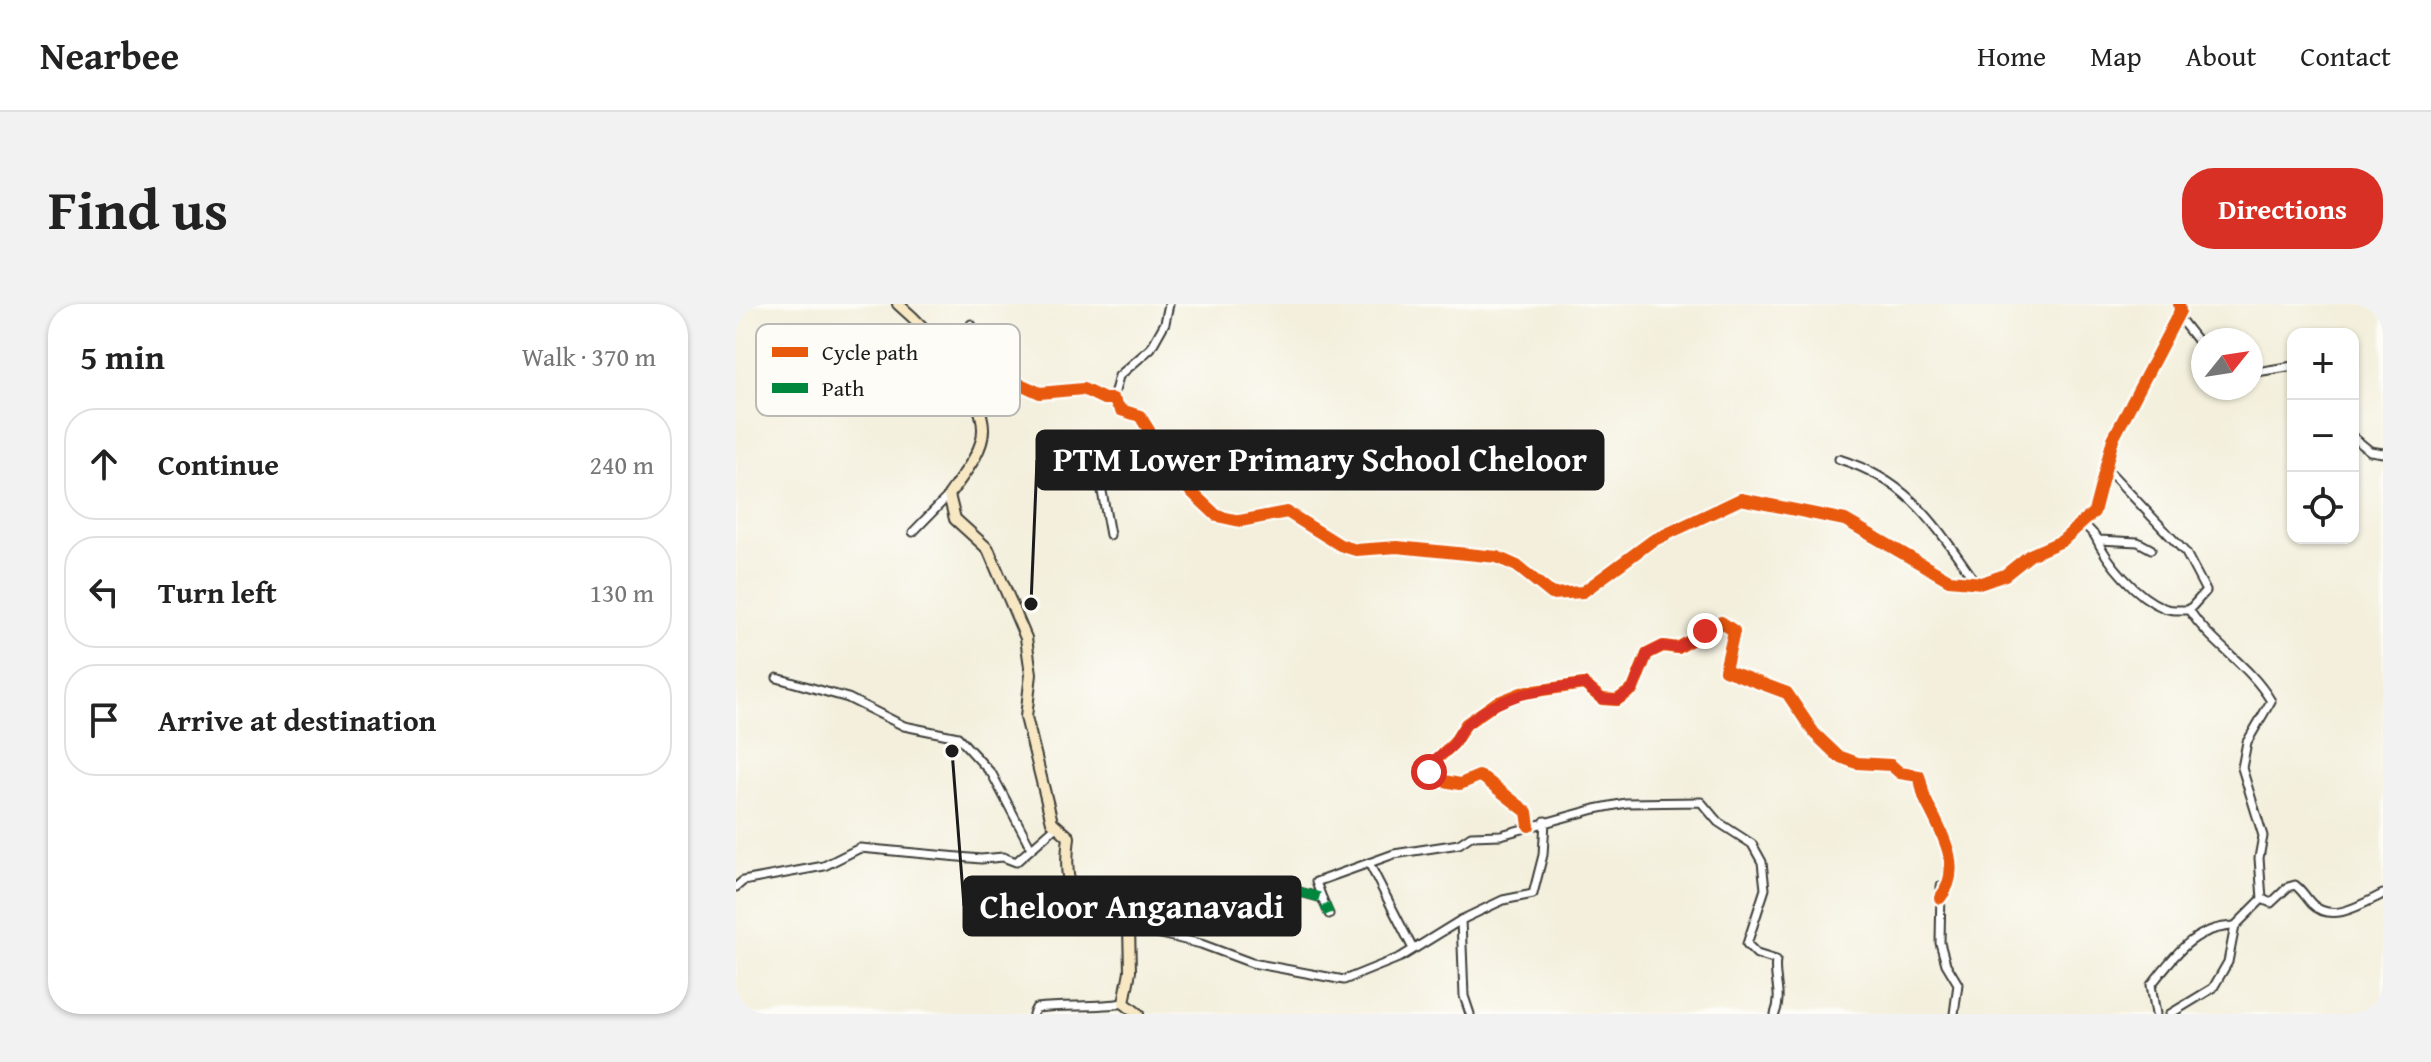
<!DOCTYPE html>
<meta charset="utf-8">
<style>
body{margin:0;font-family:"Gentium Book Plus",serif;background:#f2f2f2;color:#222}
.controls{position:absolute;right:24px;top:24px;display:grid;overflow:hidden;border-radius:16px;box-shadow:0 2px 6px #0004}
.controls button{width:72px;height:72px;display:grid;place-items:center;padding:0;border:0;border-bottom:2px solid #e0e0e0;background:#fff;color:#222;font:40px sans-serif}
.compass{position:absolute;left:1455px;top:24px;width:72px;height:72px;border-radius:50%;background:#fff;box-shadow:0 2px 6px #0004;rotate:60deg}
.stop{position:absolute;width:24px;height:24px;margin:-18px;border:6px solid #d93025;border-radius:50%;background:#fff}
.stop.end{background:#d93025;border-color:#fff;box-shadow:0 2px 8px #0008}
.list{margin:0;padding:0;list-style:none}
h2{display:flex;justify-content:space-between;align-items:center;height:104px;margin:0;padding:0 32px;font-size:34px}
h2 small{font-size:26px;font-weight:400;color:#767676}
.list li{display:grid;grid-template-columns:52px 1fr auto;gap:24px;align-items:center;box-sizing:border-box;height:112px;margin:0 16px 16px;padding:0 16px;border:2px solid #e0e0e0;border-radius:32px}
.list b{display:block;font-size:30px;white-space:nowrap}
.list em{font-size:26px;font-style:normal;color:#767676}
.icon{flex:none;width:44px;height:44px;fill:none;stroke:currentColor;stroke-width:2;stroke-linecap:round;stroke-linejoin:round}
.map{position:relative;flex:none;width:1647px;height:710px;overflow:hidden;border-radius:32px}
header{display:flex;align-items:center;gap:48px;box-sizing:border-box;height:112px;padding:0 40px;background:#fff;border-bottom:2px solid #e0e0e0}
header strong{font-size:38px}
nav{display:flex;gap:44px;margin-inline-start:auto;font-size:28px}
.intro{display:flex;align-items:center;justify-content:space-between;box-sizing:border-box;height:192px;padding:0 48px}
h1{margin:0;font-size:56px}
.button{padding:20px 36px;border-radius:32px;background:#d93025;color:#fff;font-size:28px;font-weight:700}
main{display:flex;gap:48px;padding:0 48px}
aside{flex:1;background:#fff;border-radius:32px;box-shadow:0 2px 6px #0004}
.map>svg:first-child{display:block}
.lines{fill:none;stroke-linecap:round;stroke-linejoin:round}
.minor-casing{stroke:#3c3c39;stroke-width:11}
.secondary-casing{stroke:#3c3c39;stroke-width:14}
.minor{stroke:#fff;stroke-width:7}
.secondary{stroke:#f7e8c3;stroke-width:10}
.quiet{stroke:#00873e;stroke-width:10;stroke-dasharray:20 10;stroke-linecap:butt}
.cycleway-casing{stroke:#fdfcf7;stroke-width:17}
.cycleway{stroke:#e8590c;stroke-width:12}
.route{stroke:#d93025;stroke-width:10}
.key{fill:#fdfcf7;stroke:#bab9b5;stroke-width:2}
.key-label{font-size:22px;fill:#1c1c1c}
.leader{fill:none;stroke:#1c1c1c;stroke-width:3}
.callout-dot{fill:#1c1c1c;stroke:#fdfcf7;stroke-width:3}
.callout{fill:#1c1c1c;stroke:#1c1c1c;stroke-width:3}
.callout-label{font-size:34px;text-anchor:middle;font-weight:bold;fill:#fff}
</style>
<header>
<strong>Nearbee</strong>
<nav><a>Home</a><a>Map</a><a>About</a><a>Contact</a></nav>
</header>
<div class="intro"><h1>Find us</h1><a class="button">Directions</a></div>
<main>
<aside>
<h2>5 min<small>Walk · 370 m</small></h2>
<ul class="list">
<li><svg class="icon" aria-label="ahead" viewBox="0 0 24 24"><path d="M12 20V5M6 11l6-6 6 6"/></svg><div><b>Continue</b></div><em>240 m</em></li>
<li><svg class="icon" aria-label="left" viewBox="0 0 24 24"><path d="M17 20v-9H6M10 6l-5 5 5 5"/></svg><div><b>Turn left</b></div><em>130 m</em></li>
<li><svg class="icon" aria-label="arrive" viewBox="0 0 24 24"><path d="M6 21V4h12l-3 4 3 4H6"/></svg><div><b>Arrive at destination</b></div></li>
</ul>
</aside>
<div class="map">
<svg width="1647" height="710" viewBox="0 0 1647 710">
<rect width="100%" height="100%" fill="#fdfcf7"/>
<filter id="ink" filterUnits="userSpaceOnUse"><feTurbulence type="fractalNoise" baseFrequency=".0125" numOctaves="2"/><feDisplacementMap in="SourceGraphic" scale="16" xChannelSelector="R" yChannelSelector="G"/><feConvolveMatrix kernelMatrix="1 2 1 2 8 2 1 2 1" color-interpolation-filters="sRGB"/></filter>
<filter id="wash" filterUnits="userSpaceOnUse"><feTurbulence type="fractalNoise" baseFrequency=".006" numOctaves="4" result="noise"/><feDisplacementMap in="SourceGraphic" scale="32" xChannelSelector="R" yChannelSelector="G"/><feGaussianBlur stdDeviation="1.8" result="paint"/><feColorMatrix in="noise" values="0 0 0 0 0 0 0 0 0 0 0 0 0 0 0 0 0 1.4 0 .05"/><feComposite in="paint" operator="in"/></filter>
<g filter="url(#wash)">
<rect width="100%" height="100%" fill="#f3efdc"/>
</g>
<g filter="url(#ink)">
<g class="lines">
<defs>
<g id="minor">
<path d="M 1441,11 L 1467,44"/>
<path d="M 235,20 L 248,43 L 251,69"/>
<path d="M 1515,69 L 1557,62"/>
<path d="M 228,79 L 260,69 L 304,89 L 347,85 L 368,95 L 377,95 L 385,106 L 404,112 L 419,136 L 422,156 L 481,212 L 504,217 L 551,208 L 604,241 L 620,246 L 661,243 L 761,253 L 781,262 L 816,290 L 847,288 L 916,237 L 1005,195 L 1109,216 L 1213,276 L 1246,279 L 1269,271 L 1294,251 L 1326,237 L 1358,208 L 1377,135 L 1444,7 L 1443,0"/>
<path d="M 377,95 L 383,72 L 415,44 L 429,19 L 433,0"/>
<path d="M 1617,133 L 1634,147 L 1647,149"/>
<path d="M 1103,155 C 1174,177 1199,221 1239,277"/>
<path d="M 1370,164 L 1450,249 L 1470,287 L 1453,306 C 1477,342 1512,359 1535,397 L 1511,438 L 1506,464 L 1527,532 L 1523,554 L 1526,595 L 1499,622 L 1492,658 L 1477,684 L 1434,710"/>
<path d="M 1348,220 L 1363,236 L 1402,238 L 1415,245"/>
<path d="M 177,228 L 213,191"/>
<path d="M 374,231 L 361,160 L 381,150 L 419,144"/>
<path d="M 1359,232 C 1371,258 1400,293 1428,304 C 1435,307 1445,306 1453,306"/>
<path d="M 41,374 L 112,394 L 168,422 L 222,433 L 256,470 L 294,542"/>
<path d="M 793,522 L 791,508 L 748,474 L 743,472 L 724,480 L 697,475 L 693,463 L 718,439 L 730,420 L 760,399 L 785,389 L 848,380 L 866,395 L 881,396 L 897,385 L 911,350 L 927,342 L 942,344 L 985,318 L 998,327 L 989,366 L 1051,389 L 1078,429 L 1102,452 L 1121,459 L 1155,461 L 1164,469 L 1183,472 C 1186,480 1186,489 1190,497 C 1204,526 1229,564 1204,594"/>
<path d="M 633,559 L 677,645"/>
<path d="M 1205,582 L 1204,639 L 1210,660 L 1222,680 L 1218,710"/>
<path d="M 0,583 L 7,577 L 88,562 L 124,544 L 245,555 L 267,553 L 280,558 L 321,522"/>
<path d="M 586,594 L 580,578 L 658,550 L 723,540 L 735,532 L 765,531 L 859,505 L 890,499 L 965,498 L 982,518 L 1016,540 L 1026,558 L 1029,585 L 1011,640 L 1021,650 L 1040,656 C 1037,676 1047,690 1039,710"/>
<path d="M 1526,595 L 1535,599 L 1552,583 L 1559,581 C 1567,587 1570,594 1576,600 C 1596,620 1626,600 1647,590"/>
<path d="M 593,610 L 586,594 L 553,585 L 512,598 L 413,605 L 393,622 L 465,640 L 516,659 L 608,676 L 665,653 L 725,616 L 728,692 L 734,710"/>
<path d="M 725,616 L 767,596 L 797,590 L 807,551 L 809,517"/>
<path d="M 297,710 L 300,704 C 330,700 358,704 388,699"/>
<path d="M 1420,710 L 1415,681 C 1439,651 1457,623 1499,622"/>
</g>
<path id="secondary" d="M 162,0 C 190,24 248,86 247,126 C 247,149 225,173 213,191 L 219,215 L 252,245 L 290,334 L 295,370 L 290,413 L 316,518 L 333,533 C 326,588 337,613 393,622 L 394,667 L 388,699 L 402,710"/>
</defs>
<use href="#minor" class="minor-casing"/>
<use href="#secondary" class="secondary-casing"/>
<use href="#minor" class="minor"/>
<use href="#secondary" class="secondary"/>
<path class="quiet" d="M 393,622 L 413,605 L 512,598 L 553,585 L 586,594 L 593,610"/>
<defs>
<g id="cycleway">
<path d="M 228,79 L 260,69 L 304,89 L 347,85 L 368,95 L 377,95 L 385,106 L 404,112 L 419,136 L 422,156 L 481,212 L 504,217 L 551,208 L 604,241 L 620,246 L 661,243 L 761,253 L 781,262 L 816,290 L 847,288 L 916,237 L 1005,195 L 1109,216 L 1213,276 L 1246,279 L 1269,271 L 1294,251 L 1326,237 L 1358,208 L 1377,135 L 1444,7 L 1443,0"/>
<path d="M 793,522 L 791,508 L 748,474 L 743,472 L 724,480 L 697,475 L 693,463 L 718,439 L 730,420 L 760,399 L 785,389 L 848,380 L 866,395 L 881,396 L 897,385 L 911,350 L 927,342 L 942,344 L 985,318 L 998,327 L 989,366 L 1051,389 L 1078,429 L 1102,452 L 1121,459 L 1155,461 L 1164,469 L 1183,472 C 1186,480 1186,489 1190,497 C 1204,526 1229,564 1204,594"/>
</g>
</defs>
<use href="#cycleway" class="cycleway-casing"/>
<use href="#cycleway" class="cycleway"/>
</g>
</g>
<g class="lines" filter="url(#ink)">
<path class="route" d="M 693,468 C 695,453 708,451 717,441 C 722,434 725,425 731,420 C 766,389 804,386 848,380 L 866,395 L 881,396 L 897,385 L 911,350 L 927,342 L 942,344 L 969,327"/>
</g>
<rect x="20" y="20" width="264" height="92" rx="12" class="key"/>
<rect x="36" y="43" width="36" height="10" fill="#e8590c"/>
<rect x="36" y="79" width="36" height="10" fill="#00873e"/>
<g class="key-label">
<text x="86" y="56">Cycle path</text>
<text x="86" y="92">Path</text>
</g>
<path class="leader" d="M295 300L301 156M216 447L228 602"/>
<g class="callout-dot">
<circle cx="295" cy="300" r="8"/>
<circle cx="216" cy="447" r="8"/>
</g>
<g class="callout">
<rect x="301" y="127" width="566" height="58" rx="8"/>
<rect x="228" y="573" width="336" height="58" rx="8"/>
</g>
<g class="callout-label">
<text x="584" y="167">PTM Lower Primary School Cheloor</text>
<text x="396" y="614">Cheloor Anganavadi</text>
</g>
</svg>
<div class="controls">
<button>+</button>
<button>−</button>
<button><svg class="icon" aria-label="locate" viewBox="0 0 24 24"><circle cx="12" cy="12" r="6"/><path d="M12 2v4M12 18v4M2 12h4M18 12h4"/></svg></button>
</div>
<svg class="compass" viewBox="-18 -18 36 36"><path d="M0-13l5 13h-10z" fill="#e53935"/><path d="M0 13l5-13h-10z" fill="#767676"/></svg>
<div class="stop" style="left:693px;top:468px"></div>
<div class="stop end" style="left:969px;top:327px"></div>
</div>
</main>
